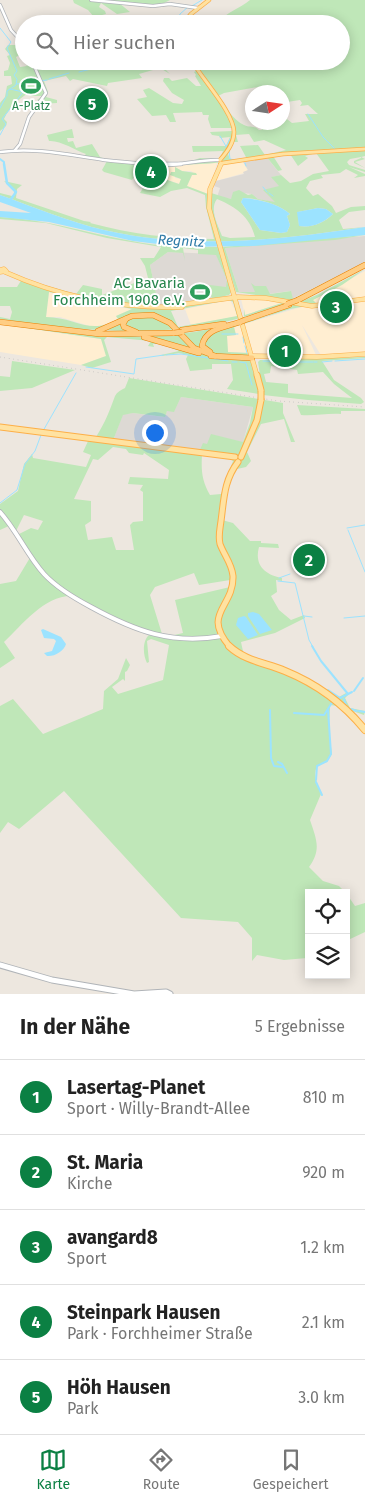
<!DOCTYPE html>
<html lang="de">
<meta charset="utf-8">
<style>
body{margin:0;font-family:"Fira Sans",sans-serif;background:#f6f6f6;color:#222}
.controls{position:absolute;right:15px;bottom:15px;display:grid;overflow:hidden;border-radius:0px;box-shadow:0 2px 12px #0003}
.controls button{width:45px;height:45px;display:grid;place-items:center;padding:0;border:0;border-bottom:1px solid #e0e0e0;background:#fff;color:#222;font:25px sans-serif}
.compass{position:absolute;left:245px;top:85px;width:45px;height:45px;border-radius:50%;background:#fff;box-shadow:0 2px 12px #0003;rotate:78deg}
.you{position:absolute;left:154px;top:432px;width:18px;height:18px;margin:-12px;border:4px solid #fff;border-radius:50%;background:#1a73e8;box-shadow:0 0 0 8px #1a73e833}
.badge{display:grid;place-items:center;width:32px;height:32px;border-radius:50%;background:#0b8043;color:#fff;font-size:16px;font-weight:700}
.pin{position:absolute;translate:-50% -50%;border:2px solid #fff;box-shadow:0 1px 5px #0006}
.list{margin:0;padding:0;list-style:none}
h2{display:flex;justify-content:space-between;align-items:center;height:65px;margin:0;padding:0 20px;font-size:21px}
h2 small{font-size:16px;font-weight:400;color:#767676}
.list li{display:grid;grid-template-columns:32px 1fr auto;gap:15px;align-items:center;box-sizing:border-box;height:75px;padding:0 20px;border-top:1px solid #e0e0e0}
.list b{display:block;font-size:19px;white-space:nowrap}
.list p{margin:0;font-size:16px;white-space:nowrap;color:#767676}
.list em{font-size:16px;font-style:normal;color:#767676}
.icon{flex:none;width:28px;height:28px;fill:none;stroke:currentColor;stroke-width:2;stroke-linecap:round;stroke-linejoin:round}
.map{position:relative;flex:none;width:365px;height:994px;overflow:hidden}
.search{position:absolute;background:#fff;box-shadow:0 2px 12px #0003;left:15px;right:15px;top:15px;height:55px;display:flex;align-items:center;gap:12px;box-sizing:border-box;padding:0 18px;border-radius:28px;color:#767676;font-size:19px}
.sheet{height:440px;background:#fff}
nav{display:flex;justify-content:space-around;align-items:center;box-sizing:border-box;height:70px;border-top:1px solid #e0e0e0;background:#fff;font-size:14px;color:#767676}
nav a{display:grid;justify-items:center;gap:2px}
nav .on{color:#0b8043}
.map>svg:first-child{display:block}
.commercial{fill:#ffeed1}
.industrial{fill:#ddd9d4}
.green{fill:#bfe7b8;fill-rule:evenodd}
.water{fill:#9ce3ff}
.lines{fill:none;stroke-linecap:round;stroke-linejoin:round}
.stream-far1{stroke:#9ce3ff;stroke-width:1}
.stream{stroke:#9ce3ff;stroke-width:2}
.river-far1{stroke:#9ce3ff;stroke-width:2}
.river{stroke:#9ce3ff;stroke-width:2.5}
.minor-far3-casing{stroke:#b0b4b8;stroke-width:4}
.minor-far2-casing{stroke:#b0b4b8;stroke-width:4.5}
.minor-far1-casing{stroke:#b0b4b8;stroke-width:5.5}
.minor-casing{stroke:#b0b4b8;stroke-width:7}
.major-far3-casing{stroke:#fdaf47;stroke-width:4.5}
.major-far2-casing{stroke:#fdaf47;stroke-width:5}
.major-far1-casing{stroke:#fdaf47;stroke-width:7}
.major-casing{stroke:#fdaf47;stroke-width:8}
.highway-casing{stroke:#eb7f00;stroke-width:6}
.minor-far3{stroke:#fff;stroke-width:2.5}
.minor-far2{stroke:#fff;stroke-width:3}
.minor-far1{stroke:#fff;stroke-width:4}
.minor{stroke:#fff;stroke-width:5}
.major-far3{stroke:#ffe2a1;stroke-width:3}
.major-far2{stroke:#ffe2a1;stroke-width:4}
.major-far1{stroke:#ffe2a1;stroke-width:5}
.major{stroke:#ffe2a1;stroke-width:6}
.highway{stroke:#ffcd83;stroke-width:5}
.rail{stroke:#afb0b1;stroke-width:1;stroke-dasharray:0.5 4;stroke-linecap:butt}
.major-bridge-casing{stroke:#fdaf47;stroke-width:7;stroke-linecap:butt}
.highway-bridge-casing{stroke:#eb7f00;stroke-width:6;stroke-linecap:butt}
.major-bridge{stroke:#ffe2a1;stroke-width:5}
.highway-bridge{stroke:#ffcd83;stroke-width:5}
.labels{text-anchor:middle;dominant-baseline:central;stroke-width:4;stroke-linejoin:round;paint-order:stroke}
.far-leisure-label{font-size:12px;fill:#27864d;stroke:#fff}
.far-water-label{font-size:14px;font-style:italic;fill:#2f7ba7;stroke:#fff}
.leisure-label{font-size:15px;fill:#27864d;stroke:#fff;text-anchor:end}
</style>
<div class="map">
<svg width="365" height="994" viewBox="0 0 365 994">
<rect width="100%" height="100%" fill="#ede7df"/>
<g class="commercial">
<path d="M 242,160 L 248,171 L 244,173 L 216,181 L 221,162 Z"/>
<path d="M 136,163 L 181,165 L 217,163 L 208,194 L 187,186 L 192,175 L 196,175 L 191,171 L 182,171 L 175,167 L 175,178 L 181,179 L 180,184 L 134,169 Z"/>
<path d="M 365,271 L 365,352 L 321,355 L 302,325 L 316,355 L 228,352 L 227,336 L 236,335 L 234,327 L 305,306 L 313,300 Z"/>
<path d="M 49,292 L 117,307 L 132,309 L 116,316 L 118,319 L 107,326 L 93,327 L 60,317 L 46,317 Z"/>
<path d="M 243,298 L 282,301 L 282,303 L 245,315 L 241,299 Z"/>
<path d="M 230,300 L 238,316 L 191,325 L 185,309 Z"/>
<path d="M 0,324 L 101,339 L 106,356 L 81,365 L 0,352 Z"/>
</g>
<g class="industrial">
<path d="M 265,155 L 281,175 L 272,177 L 280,186 L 267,193 L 277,203 L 258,199 L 252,194 L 242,193 L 233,196 L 231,199 L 217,197 L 220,188 L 214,186 L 216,181 L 244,174 L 243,172 L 248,170 L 242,160 Z"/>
<path d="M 365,236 L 365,262 L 292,299 L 290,291 L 268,294 L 239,292 L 225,248 Z"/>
<path d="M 168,252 L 216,254 L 227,280 L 227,287 L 214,287 L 212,298 L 205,300 L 185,302 L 175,306 L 161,307 L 150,304 L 152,302 L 158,303 L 150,265 Z"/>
<path d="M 181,397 L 253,407 L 243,442 L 207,444 L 198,454 L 112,443 L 123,414 L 133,413 L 164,417 L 167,411 L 174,411 Z"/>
</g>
<g class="green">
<path d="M 73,0 L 170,0 L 158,6 L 119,3 L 130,12 L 117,14 L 101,3 L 99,7 L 105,11 L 106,14 L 94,17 L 88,10 L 74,3 Z"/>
<path d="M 250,0 L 365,0 L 365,156 L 361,157 L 365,159 L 355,162 L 365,168 L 354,163 L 354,161 L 361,158 L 361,157 L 350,159 L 347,162 L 349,165 L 365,170 L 365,172 L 349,167 L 365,174 L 365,176 L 354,178 L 358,175 L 346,169 L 340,173 L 321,175 L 323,178 L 310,181 L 306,188 L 313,196 L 318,194 L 332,206 L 336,213 L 351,207 L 365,206 L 365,210 L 349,212 L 339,220 L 343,229 L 365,227 C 279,240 190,250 104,230 C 69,222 34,207 0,195 L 0,193 L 12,196 L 14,195 L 14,190 L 4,181 L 22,185 L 17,189 L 16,198 L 84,221 L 91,222 L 90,223 C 131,234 172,239 214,239 L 206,207 L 205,195 L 187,188 L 171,191 L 160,197 L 140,193 L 146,183 L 134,177 L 132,180 L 104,172 L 102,170 L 107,161 L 83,157 L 86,154 C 75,150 60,140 49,141 L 47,135 L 72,129 L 74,138 L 67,138 L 68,142 L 73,141 L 76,148 L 92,144 L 100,157 L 105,159 L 136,163 L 135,169 L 179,184 L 181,179 L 170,175 L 171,172 L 175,172 L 175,167 L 182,171 L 196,173 L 197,175 L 192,175 L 187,186 L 208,194 L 208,205 L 217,239 L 220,239 L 211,208 L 211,193 L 231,199 L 233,192 L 239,190 L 248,195 L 252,194 L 258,199 L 275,202 L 263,190 L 279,186 L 271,177 L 281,175 L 290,183 L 301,181 L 313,174 L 329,171 L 316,153 L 305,156 L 308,158 L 298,166 L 290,154 L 273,156 L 282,170 L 278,171 L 265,155 C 237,162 210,164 181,165 L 200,158 L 220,159 L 223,151 L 193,152 L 192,146 L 226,146 L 230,137 L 220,138 L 219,136 L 212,135 L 210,132 L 232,131 L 232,128 L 211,128 L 208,119 L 209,115 L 203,115 L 202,112 L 173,113 L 176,122 L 170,122 L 166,115 L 152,116 L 137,99 L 147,97 L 143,90 L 149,88 L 173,103 L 182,104 L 184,100 L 172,93 L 163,81 L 164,78 L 169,78 L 172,81 L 187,78 L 196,86 L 201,86 L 195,76 L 196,75 L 194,72 L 196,71 L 191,61 L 341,61 L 341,24 L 194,24 L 219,23 C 225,12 240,9 250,0 ZM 258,87 L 259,92 L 282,92 L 287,102 L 300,100 L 302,103 L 300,106 L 308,105 L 318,114 L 305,114 L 309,121 L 292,123 L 283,116 L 282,122 L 261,125 L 262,130 L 259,130 C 254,125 250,128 244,125 C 234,121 224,105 218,96 L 224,93 ZM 249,134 L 254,142 L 264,140 L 286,150 L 265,155 L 258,145 L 240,146 L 247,159 L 230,159 L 228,154 L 233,142 L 238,142 L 236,135 ZM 243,198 C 258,198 279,204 290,214 L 287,216 L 290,225 L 287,232 L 281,233 L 260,230 L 241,202 ZM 217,199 C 236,207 250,217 255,237 L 230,238 L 222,236 C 218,225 209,209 217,199 ZM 318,208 L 326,209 L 333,214 C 324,223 312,228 299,226 L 298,212 Z"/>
<path d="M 8,45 L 24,45 L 24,53 L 16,57 L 20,67 L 27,66 L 25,62 L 29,61 L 162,61 L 166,62 L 170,66 L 164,68 L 170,74 L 160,68 L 139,74 L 142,78 L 108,83 L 107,86 L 73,79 L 70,81 L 66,76 L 44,81 L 48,92 L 46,97 L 57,100 L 57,103 L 39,104 L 41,101 L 37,100 L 43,96 L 31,96 L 30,92 C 20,98 10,106 4,119 L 7,122 L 6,126 L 0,131 L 0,103 L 5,97 L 7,86 L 12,84 L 11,76 L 4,76 L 4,71 L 8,70 L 10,63 L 7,56 L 10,55 L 5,49 Z"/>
<path d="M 0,217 C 45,219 87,233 132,241 C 161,247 190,247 219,247 L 231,292 L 229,295 L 213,299 L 233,299 L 241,318 C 161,339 80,331 0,319 L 0,317 L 10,319 L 12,312 L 10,306 L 0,306 L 0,287 L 17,287 L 22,279 L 76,294 L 83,285 L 102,289 L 102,295 L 148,278 L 145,266 L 140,258 L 154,258 L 161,247 L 107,238 L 46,223 L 0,219 ZM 183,248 L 198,250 L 198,254 L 216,255 L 227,280 L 226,287 L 210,285 L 207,287 L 212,298 L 185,302 L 183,300 L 179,301 L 179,304 C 170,308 159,307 150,304 L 152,302 L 158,303 L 150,265 L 168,252 L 183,253 L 185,261 ZM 49,292 L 92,302 L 97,301 L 132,309 L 116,316 L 118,319 C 90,336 75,317 46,317 ZM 229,300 L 233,302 L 237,316 L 178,327 L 171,311 Z"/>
<path d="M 365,235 L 335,240 L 225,248 L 239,292 L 255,292 L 251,283 L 255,286 L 266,286 L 270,294 L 291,291 L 293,299 L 365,262 L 365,264 L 284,304 L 244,317 L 244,309 L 245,315 L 282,303 L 282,299 L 236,292 L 222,247 Z"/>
<path d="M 365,269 L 342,285 L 313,300 L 317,304 L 290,309 L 234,327 L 236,335 L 227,336 L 228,352 L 248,353 L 247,359 L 252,362 L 260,391 L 259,394 L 227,389 L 233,380 L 231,364 L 212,364 L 212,369 L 190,371 L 186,359 L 188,355 L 179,353 L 162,356 L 161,355 L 179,351 L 162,344 L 153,344 L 154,347 L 148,346 L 151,341 L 107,337 L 104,340 L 111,362 L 92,368 L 81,365 L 106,356 L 101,339 L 0,324 L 142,337 L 194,332 L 238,324 L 267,316 L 319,294 Z"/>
<path d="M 365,357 L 365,358 L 322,361 L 334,380 L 361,398 L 364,402 L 361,404 L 308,400 L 263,395 L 258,362 L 260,360 ZM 271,366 L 297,370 L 298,374 L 323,372 L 334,384 L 352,398 L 288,393 L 288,384 L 266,382 L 264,374 L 270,373 Z"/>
<path d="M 12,361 L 75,370 L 32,388 L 0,391 L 0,376 L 10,377 Z"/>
<path d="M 129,378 L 283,403 L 283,413 L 295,442 L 291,442 L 284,419 L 261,424 L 247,452 L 251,461 L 246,467 L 237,469 C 227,485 225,502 222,520 L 233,523 L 250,541 L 261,541 L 261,543 L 278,544 L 279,548 L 259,547 C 254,565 265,575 282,578 L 282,581 L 276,580 L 277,592 L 271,596 L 279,610 L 291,620 L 304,615 L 305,618 L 275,633 L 241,642 L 244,656 L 285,672 L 334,696 L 334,695 L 339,697 L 346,693 L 348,695 L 345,698 L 350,708 L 365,711 L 364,715 L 338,706 L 330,705 L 329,734 L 332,754 L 327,762 L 317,766 C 313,776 317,784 321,794 L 310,820 C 316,838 322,850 309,867 L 323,881 L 339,886 L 346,893 L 309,893 L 309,957 L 307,958 L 284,960 L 257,955 L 252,961 L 252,938 L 238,922 L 181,918 L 64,791 L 19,829 L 8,822 L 0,833 L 0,706 L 13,699 L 43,734 L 103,709 L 104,691 L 118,679 L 126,658 L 130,665 L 127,671 L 125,672 L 125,681 L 123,679 L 112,687 L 118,694 L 163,680 L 169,645 L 151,639 L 147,641 L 149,662 L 147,663 C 143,656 142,641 149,635 L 170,639 L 170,636 L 183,633 L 175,600 L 230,587 L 230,580 L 199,585 L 194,573 L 155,587 L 150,595 L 162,634 L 146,633 L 71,596 C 44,596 22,625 4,642 L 15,658 L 0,668 L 0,584 L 16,581 L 31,556 L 19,534 L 31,528 L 38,530 L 43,521 L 24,515 L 16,531 L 11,525 L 0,530 L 0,504 L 18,491 L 24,464 L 32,454 L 33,458 L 86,467 L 91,455 L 83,452 L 89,439 L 96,437 C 106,421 109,412 115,396 C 117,392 121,390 125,388 ZM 181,397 L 253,407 L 250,423 L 243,442 L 211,434 L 207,444 L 203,443 L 198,454 L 112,443 L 123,415 L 133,413 L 165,417 L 167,411 L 174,412 ZM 113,447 L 126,449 L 129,453 L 143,455 L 144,453 L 169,470 L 168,479 L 130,477 L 128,484 L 143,485 L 140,490 L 143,492 L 143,521 L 133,522 L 130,525 L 134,550 L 116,550 L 112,537 L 88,540 L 85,525 L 91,521 L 91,501 L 74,499 L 93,459 L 98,460 ZM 202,455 L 230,459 L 233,461 L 221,494 L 210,495 C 202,481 201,471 202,455 Z"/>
<path d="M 297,405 L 365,409 L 365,411 L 341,411 L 341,414 C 328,413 315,416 301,415 Z"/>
<path d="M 346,893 L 355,906 L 365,903 L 365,932 L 346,941 Z"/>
</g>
<g class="water">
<path d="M 0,195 C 34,207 69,222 104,230 C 190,250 279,240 365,227 L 365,235 L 253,246 L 182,247 L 133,241 L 49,222 L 0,217 L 0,211 L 31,213 L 0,202 Z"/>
<path d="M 243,198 C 258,199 279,204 290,214 L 287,216 L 290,225 L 287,232 L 281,233 L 260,230 L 241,202 Z"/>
<path d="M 318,208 L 326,209 L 333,214 C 323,223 313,228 299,226 L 297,212 Z"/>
<path d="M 253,612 L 259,614 L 272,630 L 260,634 L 248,616 L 248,613 Z"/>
<path d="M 244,616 L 246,617 L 258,635 L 248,639 L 236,625 L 238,618 Z"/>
<path d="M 43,629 L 61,637 L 66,644 C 64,651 54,657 47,656 L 44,653 L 52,651 L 56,641 L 54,639 L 44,638 L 41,630 Z"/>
</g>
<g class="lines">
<g class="stream-far1">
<path d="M 192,6 L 202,0"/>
<path d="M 177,24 L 180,14 L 188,7"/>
<path d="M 0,28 L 11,42 L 7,48 L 17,71 L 14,75 L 17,79 L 16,85 L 7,91 L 7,96"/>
<path d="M 79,72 L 123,61"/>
<path d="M 49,79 L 69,73"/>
<path d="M 40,81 L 47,80"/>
<path d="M 16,84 L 38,82"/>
<path d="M 0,108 L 6,97"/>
<path d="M 308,114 L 323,137 L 335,149"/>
<path d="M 0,135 L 6,124 L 2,119 L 23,92 L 10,89"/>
<path d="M 220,136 L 227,148"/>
<path d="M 226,147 L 230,139"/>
<path d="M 229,151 L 230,159 L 235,160"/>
<path d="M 245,163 L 246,166"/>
<path d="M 263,187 L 267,192"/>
<path d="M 269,193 L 273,196"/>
<path d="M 222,334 L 238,334"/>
<path d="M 243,337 L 244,343"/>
<path d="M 245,346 L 247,353"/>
<path d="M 166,355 L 181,354 L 228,361"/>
<path d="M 263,361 L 294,362"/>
<path d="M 335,361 L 365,359"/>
<path d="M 232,362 L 237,362"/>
<path d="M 240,362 L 246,363 L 252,385"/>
<path d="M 296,362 L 313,362"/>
<path d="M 314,362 L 317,362"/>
<path d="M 322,362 L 332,361"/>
<path d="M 86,367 L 134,374 L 136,359 L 164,355"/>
<path d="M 43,431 L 76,373"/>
<path d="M 0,503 L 17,490 L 25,464 L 35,451 L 41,435"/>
<path d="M 347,528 L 365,525"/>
<path d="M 348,530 L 365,572"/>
<path d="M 279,578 L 290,574"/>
<path d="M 278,581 L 295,583 L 309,640 L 313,647"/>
<path d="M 304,616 L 312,617"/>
<path d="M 344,618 L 365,616"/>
</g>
<g class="stream">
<path d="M 312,646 L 321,661 L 348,694"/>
<path d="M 328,690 L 340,698 L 352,692"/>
<path d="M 354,691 L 363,678"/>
<path d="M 344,699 L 346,705"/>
<path d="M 351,709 L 357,711"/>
<path d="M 270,710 L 271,758 L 274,766 L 282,767"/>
<path d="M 359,711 L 365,712"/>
<path d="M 294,713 L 324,715 L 333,701"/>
<path d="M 278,762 L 282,764 L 287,773"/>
<path d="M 316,780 L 317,766 L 327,761 L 331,754 L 328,710"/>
<path d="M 316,782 L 322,795"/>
</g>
<path class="river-far1" d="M 0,159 L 4,162 L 4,165"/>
<path class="river" d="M 4,164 L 7,183 L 16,192 L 9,202"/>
<defs>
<g id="minor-far3">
<path d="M 91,0 L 153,6 L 170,4 L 198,8"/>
<path d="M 0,5 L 11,30 L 24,44"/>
<path d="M 15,150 L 20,144 L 29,117 L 46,93 L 32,61"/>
<path d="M 0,152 C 35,147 69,155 104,160 C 123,162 142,164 162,165 C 181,166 199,159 219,160"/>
</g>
<path id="minor-far2" d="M 151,164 L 181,164"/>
<path id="minor-far1" d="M 0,512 C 17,531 27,555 44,574 C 57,588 74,598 91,607 C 135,631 172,645 222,636"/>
<path id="minor" d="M 0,965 L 52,980 L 134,994 L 166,992 L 170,994"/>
<g id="major-far3">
<path d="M 183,24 L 191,14 L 209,0"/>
<path d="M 192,61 C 202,79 234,113 234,132 C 234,143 227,152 220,160"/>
<path d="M 223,163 L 283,154 L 365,149"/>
<path d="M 220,165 L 221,163"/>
</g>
<g id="major-far2">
<path d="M 221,164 L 210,189 L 209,208 L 257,376"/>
<path d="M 0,270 L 4,269 L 6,271 L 0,272"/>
<path d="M 5,272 C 61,297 120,309 182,307"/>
<path d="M 186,304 L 238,297 L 266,298 L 312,306 L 365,299"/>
<path d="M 252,356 L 317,357 L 365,354"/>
</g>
<g id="major-far1">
<path d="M 257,375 L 261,390"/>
<path d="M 0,427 L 235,457"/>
<path d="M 241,457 L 257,420 L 261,400"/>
<path d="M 230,647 C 201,613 234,608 233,576 C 232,564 224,555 220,544 C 218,536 220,529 221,521 C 224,499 224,480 238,462"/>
</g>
<path id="major" d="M 229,646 C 245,661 266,663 285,671 C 317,684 343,703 365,730"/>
<g id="highway">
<path d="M 298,300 L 365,265"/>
<path d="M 126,319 L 123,324 L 124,327 L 136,332"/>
<path d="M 245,320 L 289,305"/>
<path d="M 0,322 L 100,334 L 174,333"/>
<path d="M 182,330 L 224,324"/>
<path d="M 98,331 L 132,316 L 153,315 L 170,323 L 194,348 L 215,356"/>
<path d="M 144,337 L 199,353"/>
<path d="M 210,352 L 202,346 C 205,328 226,327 240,322"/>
<path d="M 211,356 L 252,358"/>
</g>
</defs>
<use href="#minor-far3" class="minor-far3-casing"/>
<use href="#minor-far2" class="minor-far2-casing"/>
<use href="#minor-far1" class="minor-far1-casing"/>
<use href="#minor" class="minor-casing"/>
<use href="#major-far3" class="major-far3-casing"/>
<use href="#major-far2" class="major-far2-casing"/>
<use href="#major-far1" class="major-far1-casing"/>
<use href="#major" class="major-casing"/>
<use href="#highway" class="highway-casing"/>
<use href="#minor-far3" class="minor-far3"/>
<use href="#minor-far2" class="minor-far2"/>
<use href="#minor-far1" class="minor-far1"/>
<use href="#minor" class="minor"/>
<use href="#major-far3" class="major-far3"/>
<use href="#major-far2" class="major-far2"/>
<use href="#major-far1" class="major-far1"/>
<use href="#major" class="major"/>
<use href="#highway" class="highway"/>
<path class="rail" d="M 0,357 L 278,401 L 365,407"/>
<defs>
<path id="major-bridge" d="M 261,391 L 261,400"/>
<g id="highway-bridge">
<path d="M 287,304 L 298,300"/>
<path d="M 240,322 L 245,320"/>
<path d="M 174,333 L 182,332"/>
</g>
</defs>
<use href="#major-bridge" class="major-bridge-casing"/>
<use href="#highway-bridge" class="highway-bridge-casing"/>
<use href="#major-bridge" class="major-bridge"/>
<use href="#highway-bridge" class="highway-bridge"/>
</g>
<defs>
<symbol id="stadium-bare" viewBox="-9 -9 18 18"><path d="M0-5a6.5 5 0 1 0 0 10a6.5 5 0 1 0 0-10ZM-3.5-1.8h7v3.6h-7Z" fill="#2e9e5b" stroke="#fff" stroke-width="2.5" paint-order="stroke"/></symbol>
</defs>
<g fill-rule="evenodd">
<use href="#stadium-bare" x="17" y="72" width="28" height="28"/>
<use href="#stadium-bare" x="186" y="278" width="28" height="28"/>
</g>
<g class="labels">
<g class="far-leisure-label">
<text x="31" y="106">A-Platz</text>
</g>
<g class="far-water-label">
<text transform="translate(181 241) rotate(3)">Regnitz</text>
</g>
<g class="leisure-label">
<text x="185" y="283">AC Bavaria<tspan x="185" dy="17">Forchheim 1908 e.V.</tspan></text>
</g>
</g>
</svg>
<div class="controls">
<button><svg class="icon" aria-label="locate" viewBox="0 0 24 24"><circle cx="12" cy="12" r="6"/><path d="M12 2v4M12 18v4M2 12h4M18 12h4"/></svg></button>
<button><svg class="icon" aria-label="layers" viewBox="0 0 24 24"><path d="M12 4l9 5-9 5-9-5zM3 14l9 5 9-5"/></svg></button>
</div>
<svg class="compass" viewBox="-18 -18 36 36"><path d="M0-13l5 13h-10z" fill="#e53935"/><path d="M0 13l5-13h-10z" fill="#767676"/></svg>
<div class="you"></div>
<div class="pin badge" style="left:285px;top:351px">1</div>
<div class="pin badge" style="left:309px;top:560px">2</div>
<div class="pin badge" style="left:336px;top:307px">3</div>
<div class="pin badge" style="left:151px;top:172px">4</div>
<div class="pin badge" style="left:92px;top:104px">5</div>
<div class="search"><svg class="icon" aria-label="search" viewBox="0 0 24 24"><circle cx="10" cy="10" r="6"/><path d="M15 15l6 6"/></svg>Hier suchen</div>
</div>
<section class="sheet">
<h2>In der Nähe<small>5 Ergebnisse</small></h2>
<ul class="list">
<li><span class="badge">1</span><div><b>Lasertag-Planet</b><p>Sport · Willy-Brandt-Allee</p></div><em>810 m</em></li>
<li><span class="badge">2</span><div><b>St. Maria</b><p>Kirche</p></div><em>920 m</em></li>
<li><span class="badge">3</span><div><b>avangard8</b><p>Sport</p></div><em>1.2 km</em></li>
<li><span class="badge">4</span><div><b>Steinpark Hausen</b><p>Park · Forchheimer Straße</p></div><em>2.1 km</em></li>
<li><span class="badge">5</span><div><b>Höh Hausen</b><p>Park</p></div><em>3.0 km</em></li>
</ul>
</section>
<nav>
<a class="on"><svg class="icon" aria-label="map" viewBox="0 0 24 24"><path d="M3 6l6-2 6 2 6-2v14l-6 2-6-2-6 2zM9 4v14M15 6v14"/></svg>Karte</a>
<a><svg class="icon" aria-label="directions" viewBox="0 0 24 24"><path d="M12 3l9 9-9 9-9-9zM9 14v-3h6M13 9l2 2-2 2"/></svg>Route</a>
<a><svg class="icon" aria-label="saved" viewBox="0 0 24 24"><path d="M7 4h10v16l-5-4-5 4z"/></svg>Gespeichert</a>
</nav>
